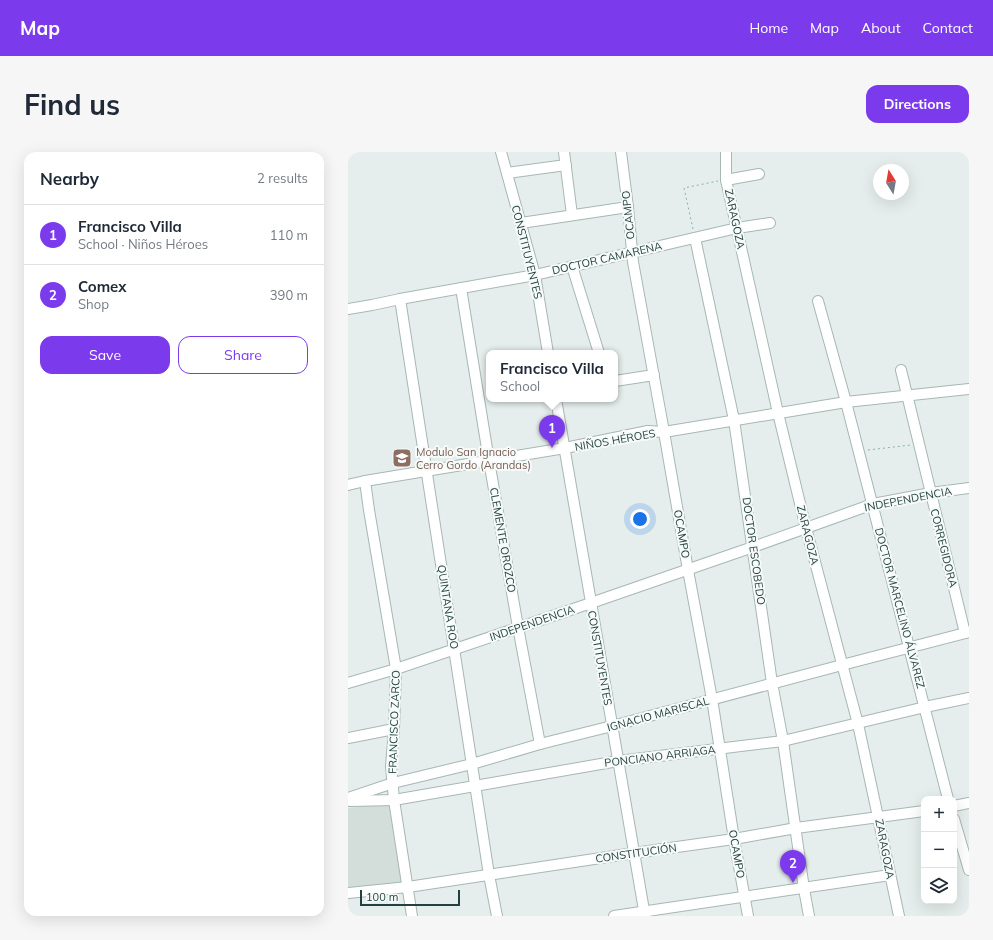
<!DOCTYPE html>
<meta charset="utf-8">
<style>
body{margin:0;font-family:Mulish,sans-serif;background:#f6f6f7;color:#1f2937}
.controls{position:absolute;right:12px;bottom:12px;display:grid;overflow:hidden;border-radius:8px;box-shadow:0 4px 16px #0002}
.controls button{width:36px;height:36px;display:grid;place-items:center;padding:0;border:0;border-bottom:1px solid #e0e1e3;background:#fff;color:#1f2937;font:20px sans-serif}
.compass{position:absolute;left:525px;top:12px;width:36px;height:36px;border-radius:50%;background:#fff;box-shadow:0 4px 16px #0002;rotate:349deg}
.scale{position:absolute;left:12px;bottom:10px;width:100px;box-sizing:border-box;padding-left:4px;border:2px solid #23413e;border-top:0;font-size:11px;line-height:14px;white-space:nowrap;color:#23413e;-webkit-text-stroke:3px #f6faf9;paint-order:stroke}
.you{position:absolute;left:292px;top:367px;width:14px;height:14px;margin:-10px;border:3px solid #fff;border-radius:50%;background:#1a73e8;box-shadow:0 0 0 6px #1a73e833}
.badge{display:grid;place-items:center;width:26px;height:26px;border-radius:50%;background:#7c3aed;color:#fff;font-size:13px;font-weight:700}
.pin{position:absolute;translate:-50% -33px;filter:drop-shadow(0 1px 2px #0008)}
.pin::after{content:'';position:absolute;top:21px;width:14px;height:12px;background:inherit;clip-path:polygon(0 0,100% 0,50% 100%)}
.popup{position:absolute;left:138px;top:198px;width:132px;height:52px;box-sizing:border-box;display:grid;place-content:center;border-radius:8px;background:#fff;filter:drop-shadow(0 1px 3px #0005);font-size:13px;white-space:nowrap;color:#747a83}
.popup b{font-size:15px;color:#1f2937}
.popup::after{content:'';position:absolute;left:50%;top:100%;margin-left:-8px;border:8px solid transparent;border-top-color:#fff}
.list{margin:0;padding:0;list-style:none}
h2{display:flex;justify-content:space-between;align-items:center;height:52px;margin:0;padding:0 16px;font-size:17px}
h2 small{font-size:13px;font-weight:400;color:#747a83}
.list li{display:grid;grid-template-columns:26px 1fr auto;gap:12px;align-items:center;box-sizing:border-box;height:60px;padding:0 16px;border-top:1px solid #e0e1e3}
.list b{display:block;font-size:15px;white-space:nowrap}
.list p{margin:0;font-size:13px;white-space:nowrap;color:#747a83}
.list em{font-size:13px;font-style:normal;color:#747a83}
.actions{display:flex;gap:8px;padding:12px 16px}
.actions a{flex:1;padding:9px 0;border:1px solid #7c3aed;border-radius:12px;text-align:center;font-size:14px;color:#7c3aed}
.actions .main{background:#7c3aed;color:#fff}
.icon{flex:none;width:22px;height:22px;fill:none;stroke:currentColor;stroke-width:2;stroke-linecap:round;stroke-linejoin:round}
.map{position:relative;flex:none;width:621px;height:764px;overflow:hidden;border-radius:12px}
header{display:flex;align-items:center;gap:24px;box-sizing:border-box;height:56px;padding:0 20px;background:#7c3aed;color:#fff}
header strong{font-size:19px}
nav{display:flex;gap:22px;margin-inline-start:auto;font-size:14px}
.intro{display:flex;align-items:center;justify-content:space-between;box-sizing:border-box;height:96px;padding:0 24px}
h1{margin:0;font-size:28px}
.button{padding:10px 18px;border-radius:12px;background:#7c3aed;color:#fff;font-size:14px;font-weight:700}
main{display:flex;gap:24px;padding:0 24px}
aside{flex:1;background:#fff;border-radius:12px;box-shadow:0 4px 16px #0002}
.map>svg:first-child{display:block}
.built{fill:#d3dedb}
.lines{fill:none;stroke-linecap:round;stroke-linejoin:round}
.minor-casing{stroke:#a7b7b4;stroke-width:12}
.path{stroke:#84b3ab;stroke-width:1;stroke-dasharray:2 3;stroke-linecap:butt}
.minor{stroke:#fff;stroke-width:10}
.labels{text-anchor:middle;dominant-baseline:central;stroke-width:4;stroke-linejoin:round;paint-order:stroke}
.street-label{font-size:11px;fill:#23413e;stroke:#f6faf9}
.education-label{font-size:11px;fill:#785e54;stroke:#f6faf9;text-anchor:start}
</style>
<header>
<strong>Map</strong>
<nav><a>Home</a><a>Map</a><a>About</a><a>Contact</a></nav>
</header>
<div class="intro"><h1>Find us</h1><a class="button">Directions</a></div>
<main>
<aside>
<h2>Nearby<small>2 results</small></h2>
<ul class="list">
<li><span class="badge">1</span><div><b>Francisco Villa</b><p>School · Niños Héroes</p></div><em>110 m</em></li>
<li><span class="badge">2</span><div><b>Comex</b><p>Shop</p></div><em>390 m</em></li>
</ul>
<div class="actions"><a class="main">Save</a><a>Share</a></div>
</aside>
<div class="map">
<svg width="621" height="764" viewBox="0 0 621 764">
<rect width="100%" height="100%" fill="#e5eeec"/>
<path class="built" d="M 45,651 L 55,730 L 0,737 L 0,656 Z"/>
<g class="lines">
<defs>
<g id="minor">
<path d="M 153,0 L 187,123 L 200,201"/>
<path d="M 216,0 L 224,63"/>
<path d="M 273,0 L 280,55 L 285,110 L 316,280 L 340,418 L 364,547 L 386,687 L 400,764"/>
<path d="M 378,0 L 378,28 L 430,261 L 458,376 L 510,572 L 530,665 L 551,764"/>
<path d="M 159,21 L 218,13"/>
<path d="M 378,28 L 411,22"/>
<path d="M 173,71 L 280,55"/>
<path d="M 347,86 L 386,268 L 424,531 L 435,589 L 456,737 L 461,764"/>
<path d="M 224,114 L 251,201"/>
<path d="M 113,136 L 141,309 L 170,475 L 192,592"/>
<path d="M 52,147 L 141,723 L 149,764"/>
<path d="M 470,149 L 498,250 L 600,647"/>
<path d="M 0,157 L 24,153 L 52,147 L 187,123 L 389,76 L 422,71"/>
<path d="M 553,218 L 617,481"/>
<path d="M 267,229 L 306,223"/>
<path d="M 208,247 L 297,764"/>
<path d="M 17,329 L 21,358 L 48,517 L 46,577 L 43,614 L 46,648 L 64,764"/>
<path d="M 0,333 L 17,329 L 217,296 L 300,279 L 316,280 L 498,250 L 621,237"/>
<path d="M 0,531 L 48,517 L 243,451 L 405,395 L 525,352 L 583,341 L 621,336"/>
<path d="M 0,586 L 46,577"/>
<path d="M 0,646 L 45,631 L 124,612 L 192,592 L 264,574 L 494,513 L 621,480"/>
<path d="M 2,649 L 46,648 L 270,609 L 435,589 L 577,555 L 621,546"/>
<path d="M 606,654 L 621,651"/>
<path d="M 606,667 L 621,718"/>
<path d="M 0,741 L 60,735 L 286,701 L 386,687 L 448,676 L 576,659"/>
<path d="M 266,764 L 542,723"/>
</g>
</defs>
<use href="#minor" class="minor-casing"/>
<g class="path">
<path d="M 345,77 L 336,36 L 370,29"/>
<path d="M 520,298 L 563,293"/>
</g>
<use href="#minor" class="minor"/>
</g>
<defs>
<symbol id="university-square" viewBox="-11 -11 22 22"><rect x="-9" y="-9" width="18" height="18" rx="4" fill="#8d6e63" stroke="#f6faf9"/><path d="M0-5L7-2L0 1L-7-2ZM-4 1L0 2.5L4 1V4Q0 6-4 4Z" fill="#fff"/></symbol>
</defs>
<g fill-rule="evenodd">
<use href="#university-square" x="43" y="295" width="22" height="22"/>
</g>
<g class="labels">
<g class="street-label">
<text transform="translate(280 63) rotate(-96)">OCAMPO</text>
<text transform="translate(387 67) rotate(78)">ZARAGOZA</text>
<text transform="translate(179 100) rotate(76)">CONSTITUYENTES</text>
<text transform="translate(259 106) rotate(-13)">DOCTOR CAMARENA</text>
<text transform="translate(267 288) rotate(-10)">NIÑOS HÉROES</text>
<text transform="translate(560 347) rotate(-11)">INDEPENDENCIA</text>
<text transform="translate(334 382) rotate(80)">OCAMPO</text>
<text transform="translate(460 383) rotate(76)">ZARAGOZA</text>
<text transform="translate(155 388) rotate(80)">CLEMENTE OROZCO</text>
<text transform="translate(596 396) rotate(76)">CORREGIDORA</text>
<text transform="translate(406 399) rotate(82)">DOCTOR ESCOBEDO</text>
<text transform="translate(100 455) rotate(81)">QUINTANA ROO</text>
<text transform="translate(552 456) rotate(75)">DOCTOR MARCELINO ÁLVAREZ</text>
<text transform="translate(184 471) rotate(-19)">INDEPENDENCIA</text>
<text transform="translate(252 506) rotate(80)">CONSTITUYENTES</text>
<text transform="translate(310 562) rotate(-15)">IGNACIO MARISCAL</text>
<text transform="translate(46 570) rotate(-88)">FRANCISCO ZARCO</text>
<text transform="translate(312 604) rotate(-7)">PONCIANO ARRIAGA</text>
<text transform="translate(537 697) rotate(79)">ZARAGOZA</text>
<text transform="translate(288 701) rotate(-8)">CONSTITUCIÓN</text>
<text transform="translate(389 702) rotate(80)">OCAMPO</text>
</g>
<g class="education-label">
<text x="68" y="300">Modulo San Ignacio<tspan x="68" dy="13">Cerro Gordo (Arandas)</tspan></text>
</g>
</g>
</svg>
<div class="controls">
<button>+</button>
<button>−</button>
<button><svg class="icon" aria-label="layers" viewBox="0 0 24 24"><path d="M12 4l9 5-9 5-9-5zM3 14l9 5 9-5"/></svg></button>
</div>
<svg class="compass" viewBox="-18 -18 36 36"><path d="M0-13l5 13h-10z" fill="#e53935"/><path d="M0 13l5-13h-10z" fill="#747a83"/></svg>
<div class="scale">100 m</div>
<div class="you"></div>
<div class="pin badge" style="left:204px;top:296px">1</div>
<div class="popup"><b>Francisco Villa</b>School</div>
<div class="pin badge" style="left:445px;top:731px">2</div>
</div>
</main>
